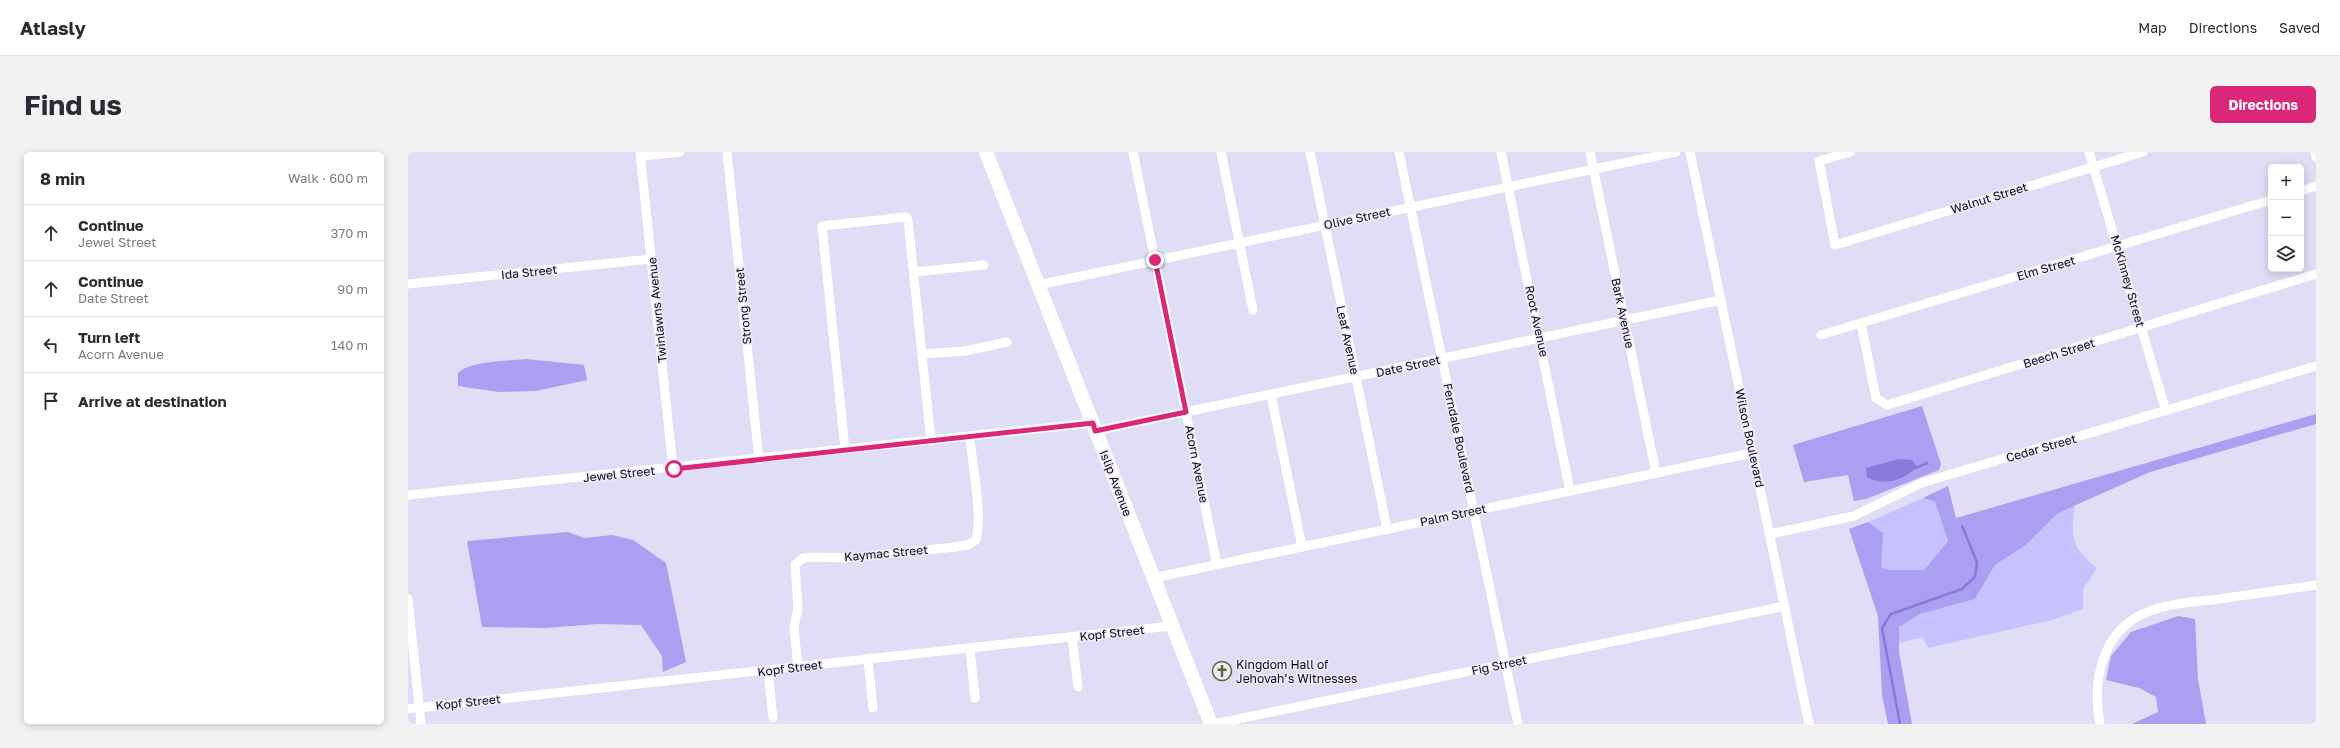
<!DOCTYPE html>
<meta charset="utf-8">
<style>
body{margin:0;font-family:"Golos Text",sans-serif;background:#f2f2f3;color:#2b2b33}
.controls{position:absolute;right:12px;top:12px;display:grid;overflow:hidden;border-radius:6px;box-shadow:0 2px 10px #0003}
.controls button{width:36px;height:36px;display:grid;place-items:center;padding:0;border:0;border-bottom:1px solid #e1e1e2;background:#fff;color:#2b2b33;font:20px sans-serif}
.stop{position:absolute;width:12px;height:12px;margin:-9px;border:3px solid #db2777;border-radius:50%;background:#fff}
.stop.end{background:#db2777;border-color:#fff;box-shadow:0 1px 4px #0008}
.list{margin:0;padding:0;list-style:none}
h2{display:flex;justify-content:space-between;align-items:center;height:52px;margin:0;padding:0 16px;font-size:17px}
h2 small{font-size:13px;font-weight:400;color:#7c7c81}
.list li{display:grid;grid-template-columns:26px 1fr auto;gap:12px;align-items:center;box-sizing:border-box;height:56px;padding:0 16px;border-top:1px solid #e1e1e2}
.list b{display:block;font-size:15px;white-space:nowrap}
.list p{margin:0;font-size:13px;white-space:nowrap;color:#7c7c81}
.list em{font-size:13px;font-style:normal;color:#7c7c81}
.icon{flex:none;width:22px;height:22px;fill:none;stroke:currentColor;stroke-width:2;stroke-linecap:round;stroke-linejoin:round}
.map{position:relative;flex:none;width:1908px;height:572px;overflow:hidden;border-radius:6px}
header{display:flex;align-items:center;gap:24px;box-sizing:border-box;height:56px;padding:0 20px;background:#fff;border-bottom:1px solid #e1e1e2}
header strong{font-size:19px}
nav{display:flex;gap:22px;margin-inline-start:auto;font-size:14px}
.intro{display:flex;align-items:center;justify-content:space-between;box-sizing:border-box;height:96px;padding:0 24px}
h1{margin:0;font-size:28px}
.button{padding:10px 18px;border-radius:6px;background:#db2777;color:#fff;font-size:14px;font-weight:700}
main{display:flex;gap:24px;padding:0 24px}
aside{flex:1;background:#fff;border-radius:6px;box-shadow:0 2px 10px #0003}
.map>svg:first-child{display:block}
.green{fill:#c7c1fe}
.forest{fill:#aa9ff0}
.water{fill:#8979db}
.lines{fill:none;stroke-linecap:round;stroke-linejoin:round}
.stream{stroke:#8979db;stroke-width:2.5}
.street{stroke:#fff;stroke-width:9}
.primary{stroke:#fff;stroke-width:14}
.route{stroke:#db2777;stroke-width:5}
.labels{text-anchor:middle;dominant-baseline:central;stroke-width:3;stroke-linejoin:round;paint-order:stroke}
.street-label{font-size:12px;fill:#0c091c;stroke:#edecf8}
.poi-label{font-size:12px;fill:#0c091c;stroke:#edecf8;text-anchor:start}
</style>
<header>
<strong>Atlasly</strong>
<nav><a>Map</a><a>Directions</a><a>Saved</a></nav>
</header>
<div class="intro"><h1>Find us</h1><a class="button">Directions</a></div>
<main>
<aside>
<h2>8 min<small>Walk · 600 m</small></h2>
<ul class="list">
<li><svg class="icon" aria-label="ahead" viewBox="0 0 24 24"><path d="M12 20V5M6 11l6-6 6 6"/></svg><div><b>Continue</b><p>Jewel Street</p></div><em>370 m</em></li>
<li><svg class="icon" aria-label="ahead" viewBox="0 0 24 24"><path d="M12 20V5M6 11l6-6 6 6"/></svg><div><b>Continue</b><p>Date Street</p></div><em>90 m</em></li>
<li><svg class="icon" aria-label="left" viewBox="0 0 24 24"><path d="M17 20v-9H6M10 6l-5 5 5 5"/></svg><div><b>Turn left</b><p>Acorn Avenue</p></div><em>140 m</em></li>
<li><svg class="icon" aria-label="arrive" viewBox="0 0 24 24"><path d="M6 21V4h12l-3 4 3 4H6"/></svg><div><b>Arrive at destination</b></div></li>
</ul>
</aside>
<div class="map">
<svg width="1908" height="572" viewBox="0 0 1908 572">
<rect width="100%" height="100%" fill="#dfdef6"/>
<g class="green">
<path d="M 1515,346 L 1527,350 L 1540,389 L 1516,418 L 1483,418 L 1472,416 L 1475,381 L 1460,370 Z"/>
<path d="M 1667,353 C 1662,384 1664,397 1689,416 L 1675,437 L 1675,457 L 1644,468 L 1520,496 L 1515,485 L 1491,491 L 1491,475 L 1512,462 L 1567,447 L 1587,413 L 1618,393 L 1650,361 Z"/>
</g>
<g class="forest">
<path d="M 118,207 L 176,213 L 179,228 L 128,239 L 91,240 L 50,234 L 50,221 C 62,209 101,209 118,207 Z"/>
<path d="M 1514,254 L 1533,312 L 1531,318 L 1458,347 L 1446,349 L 1440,323 L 1396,330 L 1385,293 Z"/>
<path d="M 1908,262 L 1908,272 L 1742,320 L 1650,361 L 1618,393 L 1587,413 L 1567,447 L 1512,462 L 1491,475 L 1491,500 L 1504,572 L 1480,572 L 1474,543 L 1470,464 L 1441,377 L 1460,370 L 1475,381 L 1473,416 L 1483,418 L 1516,418 L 1540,389 L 1527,350 L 1515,346 L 1540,334 L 1548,366 Z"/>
<path d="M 160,380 L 176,386 L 204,383 L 225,388 L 258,411 L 278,510 L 255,520 L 254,504 L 233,473 L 190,472 L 137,476 L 74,475 L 59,389 Z"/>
<path d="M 1770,464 L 1787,467 L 1790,527 L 1798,572 L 1724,572 L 1750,560 L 1748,545 L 1731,536 L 1698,528 L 1703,504 L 1723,480 Z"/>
</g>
<path class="water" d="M 1491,307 L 1504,308 L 1509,315 C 1495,328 1477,335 1459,325 L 1458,316 Z"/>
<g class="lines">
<g class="stream">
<path d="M 1507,316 L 1519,311"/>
<path d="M 1492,572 L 1474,476 L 1483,462 L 1554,437 L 1567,425 L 1569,410 L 1554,374"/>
</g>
<g class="street">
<path d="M 232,0 L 265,317"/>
<path d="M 319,0 L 351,308"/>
<path d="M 725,0 L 809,413"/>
<path d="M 813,0 L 845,158"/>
<path d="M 902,0 L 979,377"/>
<path d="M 991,0 L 1110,572"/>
<path d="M 1093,0 L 1162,339"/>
<path d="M 1182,0 L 1248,321"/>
<path d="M 1282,0 L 1401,572"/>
<path d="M 1442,0 L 1411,9 L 1427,93 L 1735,0"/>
<path d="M 1681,0 L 1758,259"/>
<path d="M 1907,0 L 1908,5"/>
<path d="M 233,4 L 272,0"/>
<path d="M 1893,39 L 1908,34"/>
<path d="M 506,120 L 576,113"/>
<path d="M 0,132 L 243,107"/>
<path d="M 630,133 L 1268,0"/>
<path d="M 1453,171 L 1468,246 L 1479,253 L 1908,122"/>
<path d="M 1413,183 L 1863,48"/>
<path d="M 515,202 L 557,199 L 599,190"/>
<path d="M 863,243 L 894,395"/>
<path d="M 687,279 L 1313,148"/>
<path d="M 437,297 L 414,74 L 498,65 L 500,68 L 523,289"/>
<path d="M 0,343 L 685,271"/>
<path d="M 1362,382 L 1446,364 L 1513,331 L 1908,214"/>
<path d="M 745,426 L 1344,301"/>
<path d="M 0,447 L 13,572"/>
<path d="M 664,485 L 670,535"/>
<path d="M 562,497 L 567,546"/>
<path d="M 460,507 L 465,556"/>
<path d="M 390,515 L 386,475 L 390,456 L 387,413 L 395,406 L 406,405 L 439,406 L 547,395 L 560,393 L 568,388 C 575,364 564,312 562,285"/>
<path d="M 360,519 L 365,566"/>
<path d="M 0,557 L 763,474"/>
<path d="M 806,572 L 1377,454"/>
<path d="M 1692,572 C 1684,530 1693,480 1737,461 C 1760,451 1787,450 1812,447 C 1844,442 1876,438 1908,433"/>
</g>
<path class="primary" d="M 578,0 L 803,572"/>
</g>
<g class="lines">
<path class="route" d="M 266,317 L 685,271 L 687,279 L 778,260 L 747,108"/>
</g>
<defs>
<symbol id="church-ring" viewBox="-11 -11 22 22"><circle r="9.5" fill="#edecf8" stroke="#646431" stroke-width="1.5"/><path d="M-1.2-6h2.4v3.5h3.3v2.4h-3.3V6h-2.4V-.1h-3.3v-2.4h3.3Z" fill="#646431"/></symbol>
</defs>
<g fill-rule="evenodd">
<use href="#church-ring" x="803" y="508" width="22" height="22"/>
</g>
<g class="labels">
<g class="street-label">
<text transform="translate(1581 46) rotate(-17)">Walnut Street</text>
<text transform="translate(949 66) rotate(-12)">Olive Street</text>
<text transform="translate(1638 116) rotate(-16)">Elm Street</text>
<text transform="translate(121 120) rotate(-6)">Ida Street</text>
<text transform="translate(1720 129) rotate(74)">McKinney Street</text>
<text transform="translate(335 154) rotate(-96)">Strong Street</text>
<text transform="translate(249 158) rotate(-96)">Twinlawns Avenue</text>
<text transform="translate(1215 161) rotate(78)">Bark Avenue</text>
<text transform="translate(1129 169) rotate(78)">Root Avenue</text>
<text transform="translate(940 188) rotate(78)">Leaf Avenue</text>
<text transform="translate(1651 201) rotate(-17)">Beech Street</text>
<text transform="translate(1000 214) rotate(-12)">Date Street</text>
<text transform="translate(1051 286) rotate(78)">Ferndale Boulevard</text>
<text transform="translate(1342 286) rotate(78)">Wilson Boulevard</text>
<text transform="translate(1633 296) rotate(-16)">Cedar Street</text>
<text transform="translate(789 312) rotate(79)">Acorn Avenue</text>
<text transform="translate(211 322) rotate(-6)">Jewel Street</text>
<text transform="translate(708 331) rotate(69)">Islip Avenue</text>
<text transform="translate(1045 363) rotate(-12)">Palm Street</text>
<text transform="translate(478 401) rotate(-5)">Kaymac Street</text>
<text transform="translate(704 481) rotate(-6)">Kopf Street</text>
<text transform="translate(1091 513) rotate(-12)">Fig Street</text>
<text transform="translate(382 516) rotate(-7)">Kopf Street</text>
<text transform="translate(60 550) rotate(-6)">Kopf Street</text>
</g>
<g class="poi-label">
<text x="828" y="512">Kingdom Hall of<tspan x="828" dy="14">Jehovah’s Witnesses</tspan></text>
</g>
</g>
</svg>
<div class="controls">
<button>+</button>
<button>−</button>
<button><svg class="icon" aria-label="layers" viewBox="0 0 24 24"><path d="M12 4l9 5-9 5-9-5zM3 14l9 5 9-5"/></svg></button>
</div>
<div class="stop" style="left:266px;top:317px"></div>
<div class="stop end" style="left:747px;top:108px"></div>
</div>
</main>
